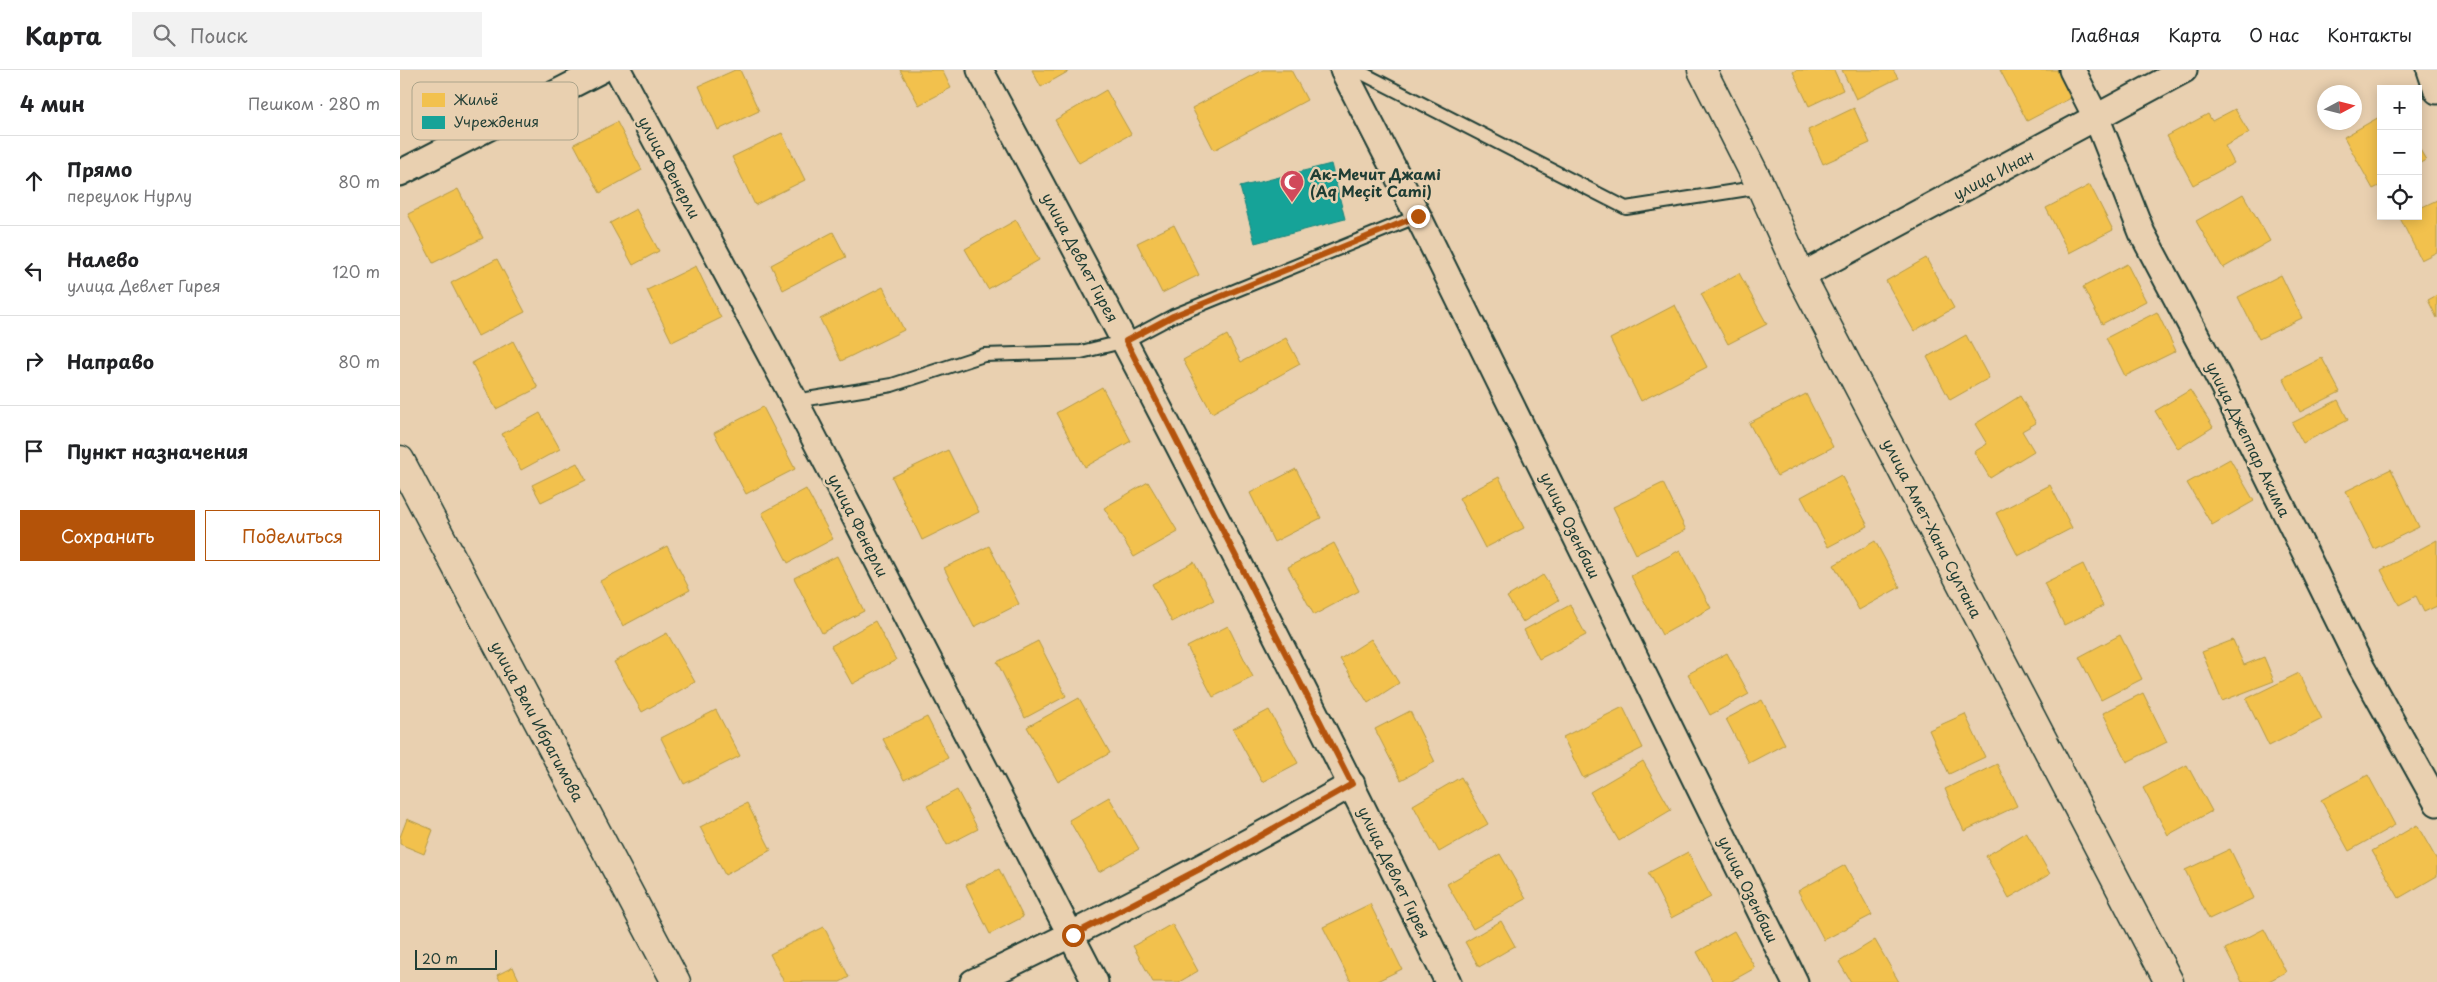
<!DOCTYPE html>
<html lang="ru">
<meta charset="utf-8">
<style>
body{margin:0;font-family:"Playpen Sans",sans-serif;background:#f2f2f2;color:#202124}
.controls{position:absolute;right:15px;top:15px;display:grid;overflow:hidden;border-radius:0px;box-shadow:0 2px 12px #0003}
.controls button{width:45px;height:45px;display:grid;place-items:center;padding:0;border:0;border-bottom:1px solid #e0e0e0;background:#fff;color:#202124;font:25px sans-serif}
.compass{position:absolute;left:1917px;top:15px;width:45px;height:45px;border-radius:50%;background:#fff;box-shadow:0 2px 12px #0003;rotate:83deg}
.scale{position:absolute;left:15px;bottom:12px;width:82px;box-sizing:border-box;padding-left:5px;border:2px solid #1f3d34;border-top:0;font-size:14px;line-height:18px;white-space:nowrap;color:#1f3d34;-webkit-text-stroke:4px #e9d0b0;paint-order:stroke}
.stop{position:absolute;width:15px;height:15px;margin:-11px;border:4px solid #b45309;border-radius:50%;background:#fff}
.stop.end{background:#b45309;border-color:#fff;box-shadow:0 1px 5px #0008}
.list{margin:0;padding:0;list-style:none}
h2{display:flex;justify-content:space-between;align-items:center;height:65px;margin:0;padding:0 20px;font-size:21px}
h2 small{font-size:16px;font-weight:400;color:#757577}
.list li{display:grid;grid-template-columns:32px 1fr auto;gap:15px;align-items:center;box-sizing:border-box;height:90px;padding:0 20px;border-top:1px solid #e0e0e0}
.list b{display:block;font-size:19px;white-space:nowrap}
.list p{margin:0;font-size:16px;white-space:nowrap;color:#757577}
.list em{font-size:16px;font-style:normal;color:#757577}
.actions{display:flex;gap:10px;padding:15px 20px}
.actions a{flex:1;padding:11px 0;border:1px solid #b45309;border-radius:0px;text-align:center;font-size:18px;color:#b45309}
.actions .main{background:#b45309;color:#fff}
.icon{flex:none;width:28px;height:28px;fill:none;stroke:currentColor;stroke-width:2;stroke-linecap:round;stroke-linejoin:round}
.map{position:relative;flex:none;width:2037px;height:912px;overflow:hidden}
header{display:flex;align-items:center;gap:30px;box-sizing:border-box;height:70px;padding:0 25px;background:#fff;border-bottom:1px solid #e0e0e0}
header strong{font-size:24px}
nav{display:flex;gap:28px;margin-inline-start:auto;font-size:18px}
.search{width:350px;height:45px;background:#f2f2f2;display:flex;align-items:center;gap:12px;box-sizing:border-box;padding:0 18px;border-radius:0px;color:#757577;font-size:19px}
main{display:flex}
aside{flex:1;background:#fff}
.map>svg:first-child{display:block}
.homes{fill:#f2c14e;stroke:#b39946}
.public{fill:#17a398;stroke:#19847a}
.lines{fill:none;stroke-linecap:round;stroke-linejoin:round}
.service-casing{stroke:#1f3d34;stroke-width:16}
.minor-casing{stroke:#1f3d34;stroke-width:29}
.tertiary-casing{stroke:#1f3d34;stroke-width:31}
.service{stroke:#e9d0b0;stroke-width:12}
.minor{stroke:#e9d0b0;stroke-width:25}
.tertiary{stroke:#e9d0b0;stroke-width:28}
.route{stroke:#b45309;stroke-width:6}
.labels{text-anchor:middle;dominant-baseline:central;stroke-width:5;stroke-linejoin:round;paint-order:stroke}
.street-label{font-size:15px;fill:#1f3d34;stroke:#e9d0b0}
.poi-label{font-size:15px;font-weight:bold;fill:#1f3d34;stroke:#e9d0b0;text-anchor:start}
.key{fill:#e9d0b0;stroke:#aca48b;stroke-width:1}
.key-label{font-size:14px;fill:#1f3d34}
</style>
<header>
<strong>Карта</strong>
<div class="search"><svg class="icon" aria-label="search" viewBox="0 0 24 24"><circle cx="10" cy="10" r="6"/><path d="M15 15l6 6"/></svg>Поиск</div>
<nav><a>Главная</a><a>Карта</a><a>О нас</a><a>Контакты</a></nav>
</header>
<main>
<aside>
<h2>4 мин<small>Пешком · 280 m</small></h2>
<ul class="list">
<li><svg class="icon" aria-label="ahead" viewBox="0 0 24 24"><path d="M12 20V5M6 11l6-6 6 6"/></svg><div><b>Прямо</b><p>переулок Нурлу</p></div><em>80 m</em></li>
<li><svg class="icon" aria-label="left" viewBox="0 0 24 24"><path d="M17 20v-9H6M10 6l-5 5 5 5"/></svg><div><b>Налево</b><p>улица Девлет Гирея</p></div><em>120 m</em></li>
<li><svg class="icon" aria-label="right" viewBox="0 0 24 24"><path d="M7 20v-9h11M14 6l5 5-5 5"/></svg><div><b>Направо</b></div><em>80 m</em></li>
<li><svg class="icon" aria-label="arrive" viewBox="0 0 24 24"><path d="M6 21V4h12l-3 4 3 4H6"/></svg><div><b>Пункт назначения</b></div></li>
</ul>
<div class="actions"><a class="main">Сохранить</a><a>Поделиться</a></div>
</aside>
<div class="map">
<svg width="2037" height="912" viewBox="0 0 2037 912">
<rect width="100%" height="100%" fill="#e9d0b0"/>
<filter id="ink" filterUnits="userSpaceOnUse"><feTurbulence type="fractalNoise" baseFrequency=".02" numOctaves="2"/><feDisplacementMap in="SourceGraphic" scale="10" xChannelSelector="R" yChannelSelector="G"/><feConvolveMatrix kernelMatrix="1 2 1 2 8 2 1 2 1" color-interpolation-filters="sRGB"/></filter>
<g filter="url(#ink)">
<g class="homes">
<path d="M 335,0 L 340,0 L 359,41 L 318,60 L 299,16 Z"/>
<path d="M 500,0 L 542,0 L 551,18 L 519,35 Z"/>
<path d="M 632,0 L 671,0 L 641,17 Z"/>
<path d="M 863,0 L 891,0 L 907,30 L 814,80 L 792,38 Z"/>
<path d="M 1396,0 L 1434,0 L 1443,20 L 1409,36 L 1393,2 Z"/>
<path d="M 1442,0 L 1493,0 L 1498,8 L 1456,29 Z"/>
<path d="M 1600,0 L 1659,0 L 1673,27 L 1627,51 Z"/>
<path d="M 706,20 L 731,64 L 679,93 L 655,50 Z"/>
<path d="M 1454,38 L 1470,73 L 1423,94 L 1408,60 Z"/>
<path d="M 1835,39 L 1849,63 L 1825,76 L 1834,93 L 1793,115 L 1767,66 L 1808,44 L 1812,51 Z"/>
<path d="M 1981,46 L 1981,115 L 1973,119 L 1944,67 Z"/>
<path d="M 217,52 L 242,100 L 200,123 L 174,74 Z"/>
<path d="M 382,63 L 405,110 L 355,135 L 332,87 Z"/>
<path d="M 2018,76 L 2026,90 L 2018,94 Z"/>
<path d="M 1690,115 L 1713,160 L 1669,183 L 1646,138 Z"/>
<path d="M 58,119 L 83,168 L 33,193 L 8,144 Z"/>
<path d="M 1843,124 L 1870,171 L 1823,198 L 1796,151 Z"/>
<path d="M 2037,130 L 2037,182 L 2021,190 L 2000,148 L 2018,146 L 2018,139 Z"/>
<path d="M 236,139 L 259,181 L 233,195 L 210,153 Z"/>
<path d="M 616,150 L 639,190 L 588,219 L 565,179 Z"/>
<path d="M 774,155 L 799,205 L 762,223 L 737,173 Z"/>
<path d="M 433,162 L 446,187 L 383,220 L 371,195 Z"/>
<path d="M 1526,188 L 1554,238 L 1514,261 L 1486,211 Z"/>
<path d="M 97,189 L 125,242 L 78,266 L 51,213 Z"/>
<path d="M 1727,194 L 1746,231 L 1702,254 L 1683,217 Z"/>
<path d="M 296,196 L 321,248 L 272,272 L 247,220 Z"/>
<path d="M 1339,203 L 1367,254 L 1328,274 L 1301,224 Z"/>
<path d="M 1881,205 L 1902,248 L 1859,269 L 1838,227 Z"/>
<path d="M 483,217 L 504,260 L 441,291 L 420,249 Z"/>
<path d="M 2037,225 L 2037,248 L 2028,230 Z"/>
<path d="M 1275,235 L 1307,297 L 1241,331 L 1210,269 Z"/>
<path d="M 1757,242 L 1776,281 L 1725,306 L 1706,268 Z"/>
<path d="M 827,265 L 841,292 L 886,268 L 900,294 L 812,343 L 783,290 Z"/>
<path d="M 1566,265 L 1589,308 L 1550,330 L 1527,287 Z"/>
<path d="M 113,271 L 138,318 L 96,339 L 72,293 Z"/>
<path d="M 1922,288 L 1940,322 L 1900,342 L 1883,308 Z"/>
<path d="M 702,317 L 731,371 L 685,397 L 656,343 Z"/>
<path d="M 1790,320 L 1813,357 L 1778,379 L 1755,341 Z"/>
<path d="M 1406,324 L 1433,377 L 1377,406 L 1349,353 Z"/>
<path d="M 1620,326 L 1636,353 L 1622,361 L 1634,381 L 1590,408 L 1574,382 L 1587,374 L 1575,354 Z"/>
<path d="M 1938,330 L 1948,350 L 1903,373 L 1892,353 Z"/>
<path d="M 363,337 L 395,399 L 346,424 L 314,363 Z"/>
<path d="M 140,343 L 160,379 L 121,400 L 102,364 Z"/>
<path d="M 548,380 L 579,442 L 522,470 L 492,407 Z"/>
<path d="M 1830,389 L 1854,431 L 1812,455 L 1787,413 Z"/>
<path d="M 177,393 L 186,410 L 141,432 L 132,415 Z"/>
<path d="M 896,399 L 921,448 L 874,472 L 850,423 Z"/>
<path d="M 1991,399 L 2019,457 L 1974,479 L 1946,421 Z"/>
<path d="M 1441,405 L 1468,456 L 1428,477 L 1401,427 Z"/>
<path d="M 1099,407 L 1124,458 L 1085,478 L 1059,428 Z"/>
<path d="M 748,412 L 778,462 L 734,487 L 704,438 Z"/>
<path d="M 1263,413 L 1286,460 L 1236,484 L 1213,437 Z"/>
<path d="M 1650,415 L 1672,458 L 1618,486 L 1596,443 Z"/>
<path d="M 406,419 L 433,469 L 388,493 L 362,443 Z"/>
<path d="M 2037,470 L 2037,536 L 2024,542 L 2016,526 L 1999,535 L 1981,500 Z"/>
<path d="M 1475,471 L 1500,517 L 1459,540 L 1434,495 Z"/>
<path d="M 934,473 L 959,521 L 914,545 L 888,497 Z"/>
<path d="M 267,476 L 290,520 L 223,556 L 200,511 Z"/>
<path d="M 589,476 L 619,534 L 574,557 L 544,498 Z"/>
<path d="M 1280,480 L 1311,538 L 1262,565 L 1231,506 Z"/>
<path d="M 437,486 L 464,541 L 422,563 L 394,508 Z"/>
<path d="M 794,492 L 814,530 L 772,552 L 752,514 Z"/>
<path d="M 1683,494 L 1703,536 L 1664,555 L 1644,513 Z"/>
<path d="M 1143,505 L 1159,530 L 1123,552 L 1107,527 Z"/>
<path d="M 1170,535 L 1186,565 L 1139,589 L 1124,560 Z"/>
<path d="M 475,551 L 496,590 L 452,614 L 431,576 Z"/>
<path d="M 828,556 L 853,607 L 813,627 L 787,577 Z"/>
<path d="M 267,563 L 295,612 L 242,642 L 214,592 Z"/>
<path d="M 1720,565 L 1742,609 L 1701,630 L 1679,587 Z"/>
<path d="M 971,569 L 999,613 L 968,633 L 940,589 Z"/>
<path d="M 1833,570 L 1844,595 L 1864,587 L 1874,611 L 1822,631 L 1802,582 Z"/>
<path d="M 638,571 L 666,626 L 625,648 L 597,592 Z"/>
<path d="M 1327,583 L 1349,624 L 1310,645 L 1288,604 Z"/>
<path d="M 1899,603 L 1922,649 L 1869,676 L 1846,629 Z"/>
<path d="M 1743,623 L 1767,672 L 1727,692 L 1703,643 Z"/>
<path d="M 679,628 L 710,683 L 658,712 L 627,657 Z"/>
<path d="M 1362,630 L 1385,674 L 1349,693 L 1326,649 Z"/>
<path d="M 1223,637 L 1243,678 L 1183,708 L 1163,667 Z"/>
<path d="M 316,640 L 340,686 L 284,714 L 261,668 Z"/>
<path d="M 869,640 L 898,693 L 862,712 L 833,659 Z"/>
<path d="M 1010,641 L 1035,692 L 1001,710 L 975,659 Z"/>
<path d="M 1565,644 L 1585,687 L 1549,704 L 1529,660 Z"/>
<path d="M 527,647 L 548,688 L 504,710 L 483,669 Z"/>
<path d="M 1243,691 L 1271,740 L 1219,771 L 1190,722 Z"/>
<path d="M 1597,694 L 1617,736 L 1564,761 L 1545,719 Z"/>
<path d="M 1787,695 L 1812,741 L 1768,765 L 1743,718 Z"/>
<path d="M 1968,705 L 1995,755 L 1949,781 L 1921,730 Z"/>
<path d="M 1061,707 L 1088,754 L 1039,782 L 1013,735 Z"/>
<path d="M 557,720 L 578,759 L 547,775 L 527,736 Z"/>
<path d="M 709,727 L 739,779 L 699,802 L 669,750 Z"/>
<path d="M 347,733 L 371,780 L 325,805 L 300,757 Z"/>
<path d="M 7,749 L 33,760 L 24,784 L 0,774 L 0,767 Z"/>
<path d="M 2017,755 L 2037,790 L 2037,806 L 1999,828 L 1972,781 Z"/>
<path d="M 1626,762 L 1650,804 L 1609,828 L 1586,786 Z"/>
<path d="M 1830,779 L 1854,828 L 1809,849 L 1785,800 Z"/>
<path d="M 1288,782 L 1311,827 L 1271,848 L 1248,803 Z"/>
<path d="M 1100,784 L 1126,829 L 1073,859 L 1047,814 Z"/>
<path d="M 1445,795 L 1472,845 L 1424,870 L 1398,821 Z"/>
<path d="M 599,799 L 623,847 L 590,864 L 566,815 Z"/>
<path d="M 970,834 L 1002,899 L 975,912 L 951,912 L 923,857 Z"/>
<path d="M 1101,851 L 1115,876 L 1079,897 L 1065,872 Z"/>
<path d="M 772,854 L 798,901 L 779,912 L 753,912 L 733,876 Z"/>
<path d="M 424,857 L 449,907 L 440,912 L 384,912 L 370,884 Z"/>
<path d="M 1864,859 L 1886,902 L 1867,912 L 1842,912 L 1825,879 Z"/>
<path d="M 1334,861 L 1355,898 L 1330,912 L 1313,912 L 1297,882 Z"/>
<path d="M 1475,870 L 1499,912 L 1451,912 L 1439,892 Z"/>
<path d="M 113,897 L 120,912 L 101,912 L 97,905 Z"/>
</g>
<path class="public" d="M 931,94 L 945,149 L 855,173 L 840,117 Z"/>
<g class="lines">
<defs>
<g id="service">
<path d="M 956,0 L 1226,138 L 1361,117"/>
<path d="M 395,331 L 492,315 L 584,285 L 681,282 L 726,271 L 773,246 L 1018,146"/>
</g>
<g id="minor">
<path d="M 218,0 L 395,331 L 695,912"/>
<path d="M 580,0 C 742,301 899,605 1048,912"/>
<path d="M 943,0 L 1018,146 L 1395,912"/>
<path d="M 1672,0 L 1697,49 L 1742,163 L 1823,316 L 1962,598 L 2037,733"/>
<path d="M 2030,0 L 2037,21"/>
<path d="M 0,103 L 201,0"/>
<path d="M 1401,206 L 1784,0"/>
<path d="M 573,912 C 702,851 828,785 952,714"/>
</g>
<g id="tertiary">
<path d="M 1302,0 L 1361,117 L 1401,206 L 1769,912"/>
<path d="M 0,390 L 276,912"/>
</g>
</defs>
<use href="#service" class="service-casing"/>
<use href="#minor" class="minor-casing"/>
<use href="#tertiary" class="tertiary-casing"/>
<use href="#service" class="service"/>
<use href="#minor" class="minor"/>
<use href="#tertiary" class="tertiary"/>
</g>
</g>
<g class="lines" filter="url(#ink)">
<path class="route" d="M 673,865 L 819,789 L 952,714 L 726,271 L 773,246 L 1018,146"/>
</g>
<defs>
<symbol id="mosque-pin" viewBox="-11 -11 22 30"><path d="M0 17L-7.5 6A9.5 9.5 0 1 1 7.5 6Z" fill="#d1495b" stroke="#e9d0b0"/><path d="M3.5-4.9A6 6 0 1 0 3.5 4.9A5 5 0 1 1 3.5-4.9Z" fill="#fff"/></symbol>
</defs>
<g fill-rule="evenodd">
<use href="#mosque-pin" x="878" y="98" width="28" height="38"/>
</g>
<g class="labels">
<g class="street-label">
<text transform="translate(270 97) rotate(62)">улица Фенерли</text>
<text transform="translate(1593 104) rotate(-28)">улица Инан</text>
<text transform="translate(681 187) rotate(62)">улица Девлет Гирея</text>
<text transform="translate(1849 369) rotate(64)">улица Джеппар Акима</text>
<text transform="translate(459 455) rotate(63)">улица Фенерли</text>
<text transform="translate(1171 455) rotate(64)">улица Озенбаш</text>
<text transform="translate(1533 458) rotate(63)">улица Амет-Хана Султана</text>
<text transform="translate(138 651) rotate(62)">улица Вели Ибрагимова</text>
<text transform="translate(995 802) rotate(64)">улица Девлет Гирея</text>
<text transform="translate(1349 819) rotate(64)">улица Озенбаш</text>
</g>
<g class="poi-label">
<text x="910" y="103">Ак-Мечит Джамі<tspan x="910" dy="17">(Aq Meçit Cami)</tspan></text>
</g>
</g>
<rect x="12" y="12" width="166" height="58" rx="8" class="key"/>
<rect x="22" y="23" width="23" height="14" fill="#f2c14e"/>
<rect x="22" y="46" width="23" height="13" fill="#17a398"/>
<g class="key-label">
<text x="54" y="35">Жильё</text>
<text x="54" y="57">Учреждения</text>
</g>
</svg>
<div class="controls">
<button>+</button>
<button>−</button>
<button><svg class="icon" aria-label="locate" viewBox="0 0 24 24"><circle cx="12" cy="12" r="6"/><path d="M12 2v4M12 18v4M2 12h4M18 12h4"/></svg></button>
</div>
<svg class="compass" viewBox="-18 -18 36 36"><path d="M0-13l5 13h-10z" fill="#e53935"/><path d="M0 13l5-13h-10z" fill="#757577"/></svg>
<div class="scale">20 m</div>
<div class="stop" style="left:673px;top:865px"></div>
<div class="stop end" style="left:1018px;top:146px"></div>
</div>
</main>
